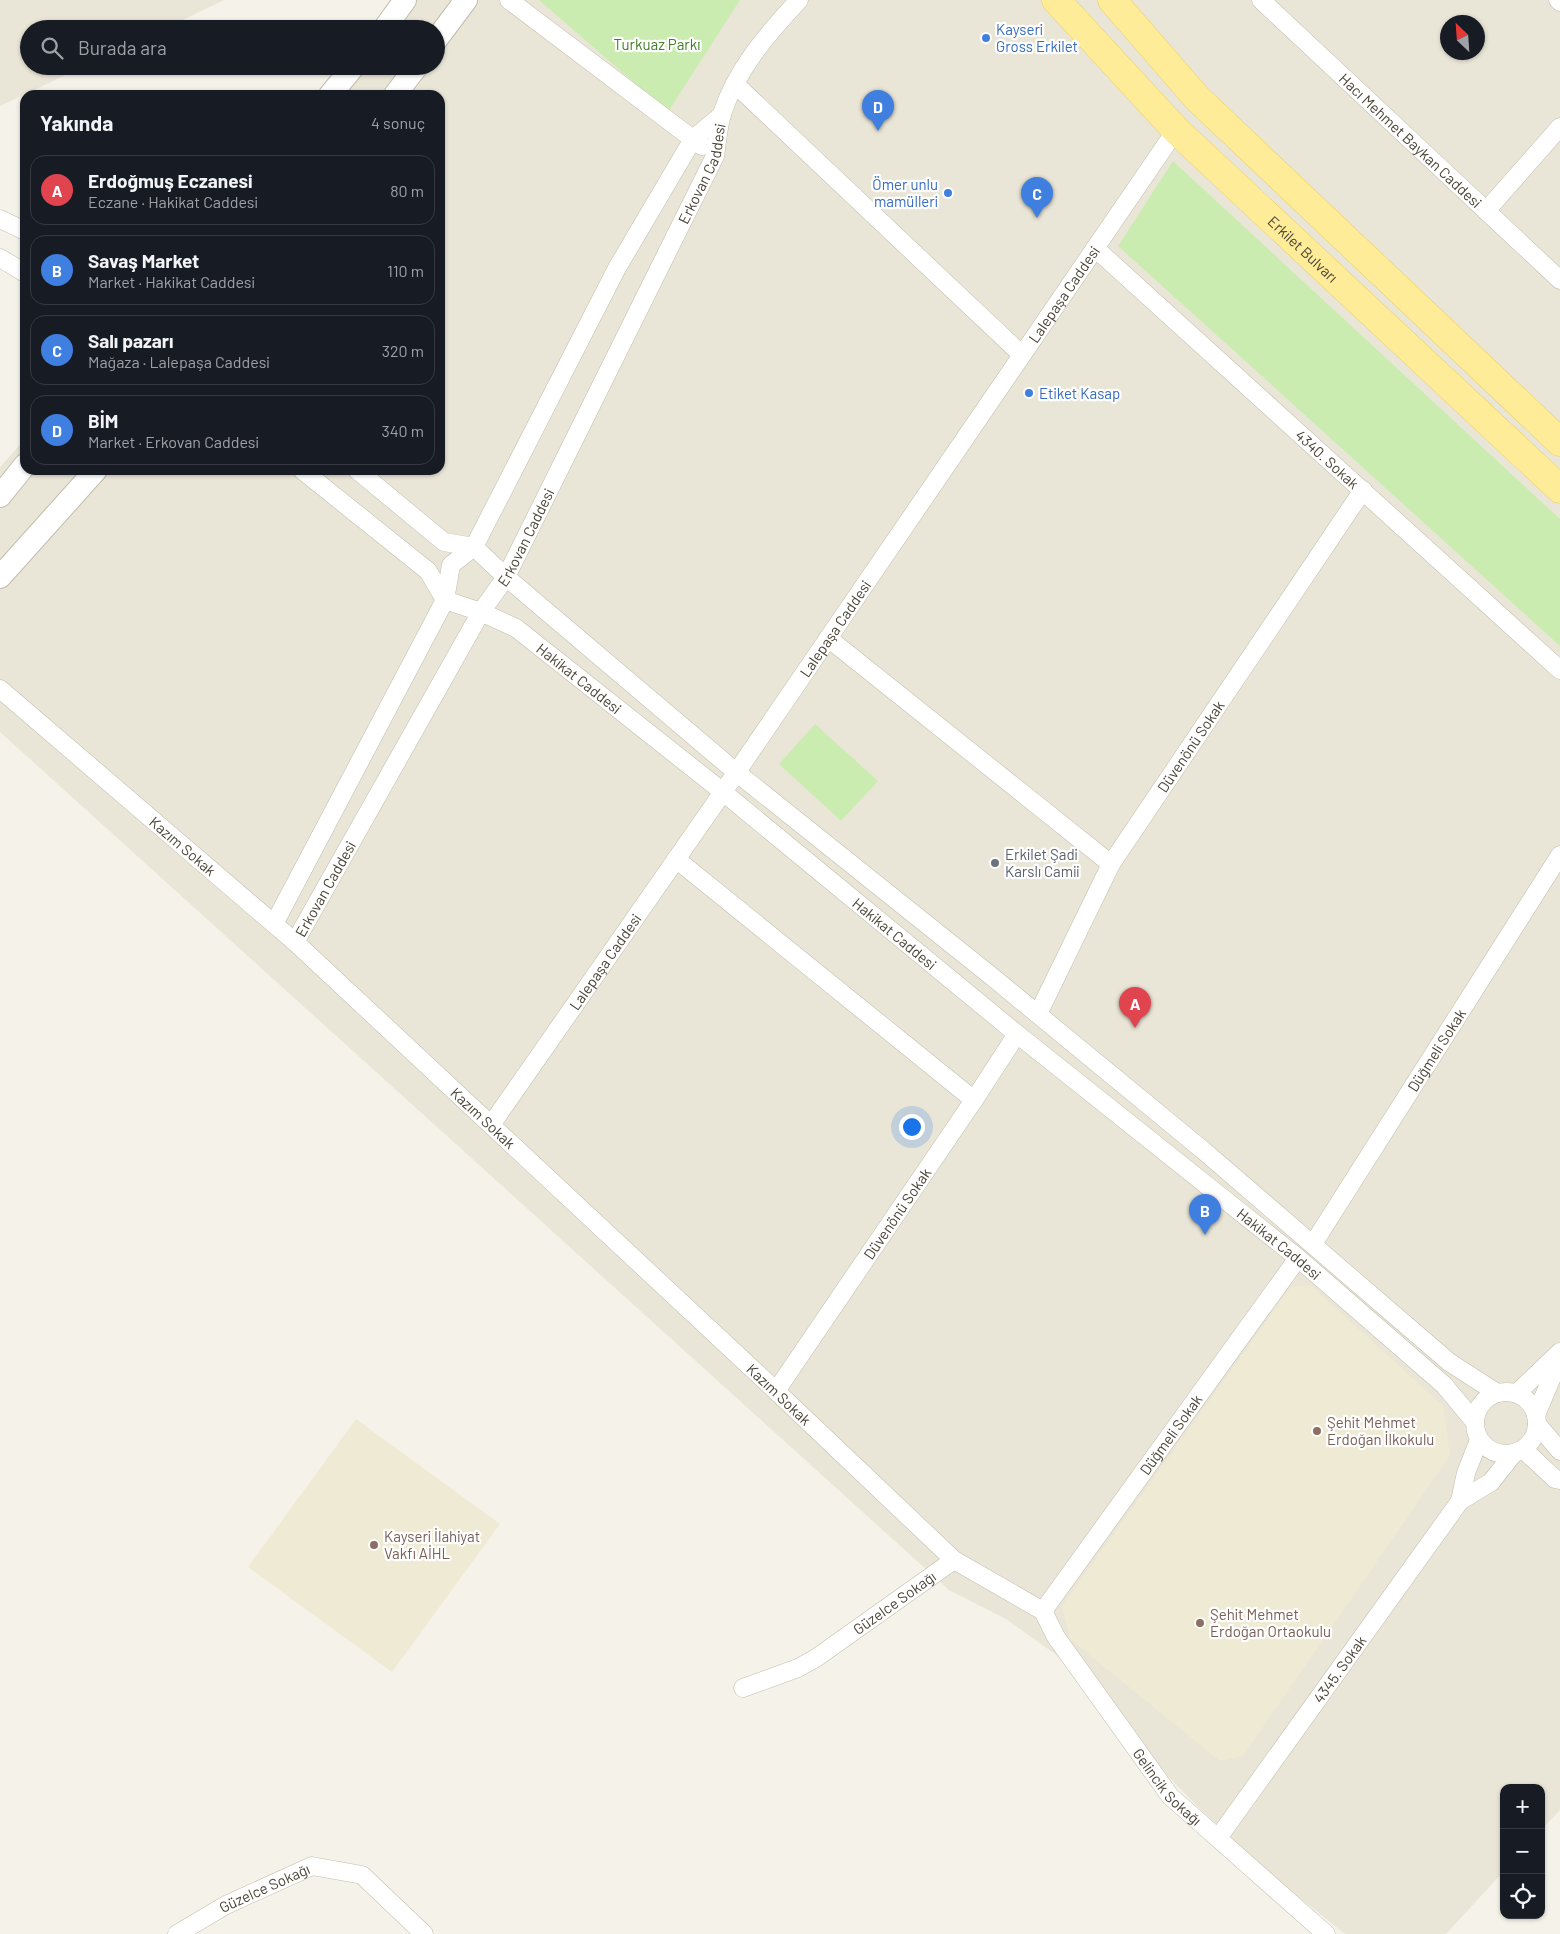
<!DOCTYPE html>
<html lang="tr">
<meta charset="utf-8">
<style>
body{margin:0;font-family:Barlow,sans-serif;background:#20242c;color:#f1f3f6}
.controls{position:absolute;right:15px;bottom:15px;display:grid;overflow:hidden;border-radius:10px;box-shadow:0 1px 4px #0004}
.controls button{width:45px;height:45px;display:grid;place-items:center;padding:0;border:0;border-bottom:1px solid #363941;background:#171b24;color:#f1f3f6;font:25px sans-serif}
.compass{position:absolute;left:1440px;top:15px;width:45px;height:45px;border-radius:50%;background:#171b24;box-shadow:0 1px 4px #0004;rotate:335deg}
.you{position:absolute;left:911px;top:1126px;width:18px;height:18px;margin:-12px;border:4px solid #fff;border-radius:50%;background:#1a73e8;box-shadow:0 0 0 8px #1a73e833}
.badge{display:grid;place-items:center;width:32px;height:32px;border-radius:50%;background:#db2777;color:#fff;font-size:16px;font-weight:700}
.pin{position:absolute;translate:-50% -41px;filter:drop-shadow(0 1px 2px #0008)}
.pin::after{content:'';position:absolute;top:26px;width:18px;height:15px;background:inherit;clip-path:polygon(0 0,100% 0,50% 100%)}
.list{margin:0;padding:0;list-style:none}
h2{display:flex;justify-content:space-between;align-items:center;height:65px;margin:0;padding:0 20px;font-size:21px}
h2 small{font-size:16px;font-weight:400;color:#9ea1a6}
.list li{display:grid;grid-template-columns:32px 1fr auto;gap:15px;align-items:center;box-sizing:border-box;height:70px;margin:0 10px 10px;padding:0 10px;border:1px solid #363941;border-radius:15px}
.list b{display:block;font-size:19px;white-space:nowrap}
.list p{margin:0;font-size:16px;white-space:nowrap;color:#9ea1a6}
.list em{font-size:16px;font-style:normal;color:#9ea1a6}
.icon{flex:none;width:28px;height:28px;fill:none;stroke:currentColor;stroke-width:2;stroke-linecap:round;stroke-linejoin:round}
.map{position:relative;flex:none;width:1560px;height:1934px;overflow:hidden}
.search{position:absolute;background:#171b24;box-shadow:0 1px 4px #0004;left:20px;top:20px;width:425px;height:55px;display:flex;align-items:center;gap:12px;box-sizing:border-box;padding:0 18px;border-radius:28px;color:#9ea1a6;font-size:19px}
.panel{position:absolute;background:#171b24;box-shadow:0 1px 4px #0004;left:20px;top:90px;width:425px;height:385px;border-radius:15px}
.map>svg:first-child{display:block}
.residential{fill:#eae6d7;fill-rule:evenodd}
.education{fill:#efead3}
.green{fill:#cbecb0}
.lines{fill:none;stroke-linecap:round;stroke-linejoin:round}
.minor-casing{stroke:#c2bcab;stroke-width:19}
.tertiary-casing{stroke:#c2bcab;stroke-width:24}
.primary-casing{stroke:#ebcf62;stroke-width:29}
.minor{stroke:#fff;stroke-width:18}
.tertiary{stroke:#fff;stroke-width:22}
.primary{stroke:#ffec99;stroke-width:28}
.shop-dot{fill:#3f7fe0;stroke:#fff;stroke-width:2}
.worship-dot{fill:#6b7280;stroke:#fff;stroke-width:2}
.education-dot{fill:#8d6e63;stroke:#fff;stroke-width:2}
.labels{text-anchor:middle;dominant-baseline:central;stroke-width:4.5;stroke-linejoin:round;paint-order:stroke}
.shop-label{font-size:15px;fill:#366cbe;stroke:#fff;text-anchor:start}
.park-label{font-size:15px;fill:#3f8026;stroke:#fff}
.street-label{font-size:15px;fill:#4a4437;stroke:#fff}
.worship-label{font-size:15px;fill:#5b616d;stroke:#fff;text-anchor:start}
.education-label{font-size:15px;fill:#785e54;stroke:#fff;text-anchor:start}
</style>
<div class="map">
<svg width="1560" height="1934" viewBox="0 0 1560 1934">
<rect width="100%" height="100%" fill="#f5f3e9"/>
<g class="residential">
<path d="M 0,0 L 224,0 L 164,29 L 29,29 L 29,66 L 85,66 L 0,106 Z"/>
<path d="M 412,0 L 1560,0 L 1560,1810 L 1541,1830 L 1541,1788 L 1504,1788 L 1504,1871 L 1446,1934 L 1345,1934 L 1300,1898 L 1250,1855 L 1201,1810 L 1155,1763 L 1075,1672 L 1055,1654 L 1006,1619 L 949,1590 L 0,732 L 0,467 L 25,439 L 25,470 L 440,470 L 440,95 L 328,95 L 353,66 L 436,66 L 436,29 L 386,29 ZM 1448,22 L 1478,22 L 1478,52 L 1448,52 Z"/>
</g>
<g class="education">
<path d="M 1310,1285 L 1443,1406 L 1450,1455 L 1243,1756 L 1220,1761 L 1070,1639 L 1062,1606 L 1291,1287 Z"/>
<path d="M 356,1419 L 500,1524 L 392,1672 L 248,1567 Z"/>
</g>
<g class="green">
<path d="M 539,0 L 740,0 L 668,112 Z"/>
<path d="M 1173,161 L 1560,519 L 1560,646 L 1118,246 Z"/>
<path d="M 815,724 L 878,781 L 841,821 L 779,764 Z"/>
</g>
<g class="lines">
<defs>
<g id="minor">
<path d="M 509,0 L 702,146"/>
<path id="s1" d="M 1261,0 L 1560,280"/>
<path d="M 1558,0 L 1560,2"/>
<path d="M 735,84 L 1022,355"/>
<path d="M 1486,211 L 1560,127"/>
<path d="M 0,219 L 25,231"/>
<path id="s2" d="M 1095,248 L 1560,670"/>
<path d="M 0,258 L 25,273"/>
<path id="s3" d="M 302,470 L 428,571 L 445,600 L 481,612 L 516,628 L 723,792 L 1017,1034 L 1298,1258 L 1444,1385 L 1474,1421"/>
<path d="M 357,470 L 444,542 L 474,547 L 506,577 L 736,772 L 990,975 L 1204,1151 L 1449,1362 L 1497,1393"/>
<path d="M 828,638 L 1111,864"/>
<path id="s4" d="M 0,689 L 295,942 L 776,1391 L 954,1560"/>
<path d="M 676,859 L 974,1100"/>
<path d="M 274,924 L 445,600 L 451,565 L 474,547 L 617,268 L 693,139 L 722,115"/>
<path id="s5" d="M 295,942 L 481,612 L 506,577 L 715,156 C 717,143 718,127 722,114 C 736,70 768,33 799,0"/>
<path id="s6" d="M 1038,1014 L 1111,864 L 1363,490"/>
<path id="s7" d="M 491,1125 L 723,792 L 1176,130"/>
<path id="s8" d="M 1313,1244 L 1560,855"/>
<path id="s9" d="M 776,1391 L 974,1100 L 1017,1034"/>
<circle cx="1506" cy="1423" r="31"/>
<path d="M 1517,1393 L 1560,1352"/>
<path d="M 1536,1415 L 1560,1358"/>
<path d="M 1537,1424 L 1560,1451"/>
<path d="M 1479,1440 L 1466,1473 L 1460,1501 L 1491,1482 L 1514,1453"/>
<path d="M 1523,1449 L 1555,1479 L 1560,1480"/>
<path id="s10" d="M 1043,1611 L 1298,1258"/>
<path id="s11" d="M 1043,1611 L 1056,1637 L 1170,1796 L 1326,1934"/>
<path id="s12" d="M 743,1688 L 798,1668 L 816,1658 L 954,1560 L 1043,1611"/>
<path id="s13" d="M 1218,1838 L 1460,1501"/>
<path id="s14" d="M 177,1934 L 226,1905 L 312,1866 L 362,1875 L 424,1934"/>
</g>
<g id="tertiary">
<path d="M 384,29 L 405,0"/>
<path d="M 436,40 L 466,0"/>
<path d="M 330,95 L 354,66"/>
<path d="M 395,95 L 417,66"/>
<path d="M 0,496 L 25,465"/>
<path d="M 0,577 L 96,470"/>
</g>
<g id="primary">
<path id="s15" d="M 1056,0 L 1176,130 L 1560,489"/>
<path d="M 1112,0 L 1197,98 L 1560,442"/>
</g>
</defs>
<use href="#minor" class="minor-casing"/>
<use href="#tertiary" class="tertiary-casing"/>
<use href="#primary" class="primary-casing"/>
<use href="#minor" class="minor"/>
<use href="#tertiary" class="tertiary"/>
<use href="#primary" class="primary"/>
</g>
<g class="shop-dot">
<circle cx="986" cy="38" r="5"/>
<circle cx="948" cy="193" r="5"/>
<circle cx="1029" cy="393" r="5"/>
</g>
<circle class="worship-dot" cx="995" cy="863" r="5"/>
<g class="education-dot">
<circle cx="1317" cy="1431" r="5"/>
<circle cx="374" cy="1545" r="5"/>
<circle cx="1200" cy="1623" r="5"/>
</g>
<g class="labels">
<g class="shop-label">
<text x="996" y="29">Kayseri<tspan x="996" dy="17">Gross Erkilet</tspan></text>
<text x="938" y="184" text-anchor="end">Ömer unlu<tspan x="938" dy="17">mamülleri</tspan></text>
<text x="1039" y="393">Etiket Kasap</text>
</g>
<g class="park-label">
<text x="657" y="44">Turkuaz Parkı</text>
</g>
<g class="street-label">
<text stroke="none"><textPath href="#s1" startOffset="205">Hacı Mehmet Baykan Caddesi</textPath></text>
<text stroke="none"><textPath href="#s5" startOffset="871">Erkovan Caddesi</textPath></text>
<text stroke="none"><textPath href="#s15" startOffset="351">Erkilet Bulvarı</textPath></text>
<text stroke="none"><textPath href="#s7" startOffset="1009">Lalepaşa Caddesi</textPath></text>
<text stroke="none"><textPath href="#s2" startOffset="314">4340. Sokak</textPath></text>
<text stroke="none"><textPath href="#s5" startOffset="466">Erkovan Caddesi</textPath></text>
<text stroke="none"><textPath href="#s7" startOffset="604">Lalepaşa Caddesi</textPath></text>
<text stroke="none"><textPath href="#s3" startOffset="352">Hakikat Caddesi</textPath></text>
<text stroke="none"><textPath href="#s6" startOffset="309">Düvenönü Sokak</textPath></text>
<text stroke="none"><textPath href="#s4" startOffset="241">Kazım Sokak</textPath></text>
<text stroke="none"><textPath href="#s5" startOffset="61">Erkovan Caddesi</textPath></text>
<text stroke="none"><textPath href="#s3" startOffset="758">Hakikat Caddesi</textPath></text>
<text stroke="none"><textPath href="#s7" startOffset="199">Lalepaşa Caddesi</textPath></text>
<text stroke="none"><textPath href="#s8" startOffset="230">Düğmeli Sokak</textPath></text>
<text stroke="none"><textPath href="#s4" startOffset="646">Kazım Sokak</textPath></text>
<text stroke="none"><textPath href="#s9" startOffset="215">Düvenönü Sokak</textPath></text>
<text stroke="none"><textPath href="#s3" startOffset="1252">Hakikat Caddesi</textPath></text>
<text stroke="none"><textPath href="#s4" startOffset="1051">Kazım Sokak</textPath></text>
<text stroke="none"><textPath href="#s10" startOffset="218">Düğmeli Sokak</textPath></text>
<text stroke="none"><textPath href="#s12" startOffset="175">Güzelce Sokağı</textPath></text>
<text stroke="none"><textPath href="#s13" startOffset="208">4345. Sokak</textPath></text>
<text stroke="none"><textPath href="#s11" startOffset="216">Gelincik Sokağı</textPath></text>
<text stroke="none"><textPath href="#s14" startOffset="99">Güzelce Sokağı</textPath></text>
</g>
<g class="worship-label">
<text x="1005" y="854">Erkilet Şadi<tspan x="1005" dy="17">Karslı Camii</tspan></text>
</g>
<g class="education-label">
<text x="1327" y="1422">Şehit Mehmet<tspan x="1327" dy="17">Erdoğan İlkokulu</tspan></text>
<text x="384" y="1536">Kayseri İlahiyat<tspan x="384" dy="17">Vakfı AİHL</tspan></text>
<text x="1210" y="1614">Şehit Mehmet<tspan x="1210" dy="17">Erdoğan Ortaokulu</tspan></text>
</g>
</g>
</svg>
<div class="controls">
<button>+</button>
<button>−</button>
<button><svg class="icon" aria-label="locate" viewBox="0 0 24 24"><circle cx="12" cy="12" r="6"/><path d="M12 2v4M12 18v4M2 12h4M18 12h4"/></svg></button>
</div>
<svg class="compass" viewBox="-18 -18 36 36"><path d="M0-13l5 13h-10z" fill="#e53935"/><path d="M0 13l5-13h-10z" fill="#9ea1a6"/></svg>
<div class="you"></div>
<div class="pin badge" style="left:1135px;top:1028px;background:#e0444e">A</div>
<div class="pin badge" style="left:1205px;top:1235px;background:#3f7fe0">B</div>
<div class="pin badge" style="left:1037px;top:218px;background:#3f7fe0">C</div>
<div class="pin badge" style="left:878px;top:131px;background:#3f7fe0">D</div>
<div class="search"><svg class="icon" aria-label="search" viewBox="0 0 24 24"><circle cx="10" cy="10" r="6"/><path d="M15 15l6 6"/></svg>Burada ara</div>
<section class="panel">
<h2>Yakında<small>4 sonuç</small></h2>
<ul class="list">
<li><span class="badge" style="background:#e0444e">A</span><div><b>Erdoğmuş Eczanesi</b><p>Eczane · Hakikat Caddesi</p></div><em>80 m</em></li>
<li><span class="badge" style="background:#3f7fe0">B</span><div><b>Savaş Market</b><p>Market · Hakikat Caddesi</p></div><em>110 m</em></li>
<li><span class="badge" style="background:#3f7fe0">C</span><div><b>Salı pazarı</b><p>Mağaza · Lalepaşa Caddesi</p></div><em>320 m</em></li>
<li><span class="badge" style="background:#3f7fe0">D</span><div><b>BİM</b><p>Market · Erkovan Caddesi</p></div><em>340 m</em></li>
</ul>
</section>
</div>
